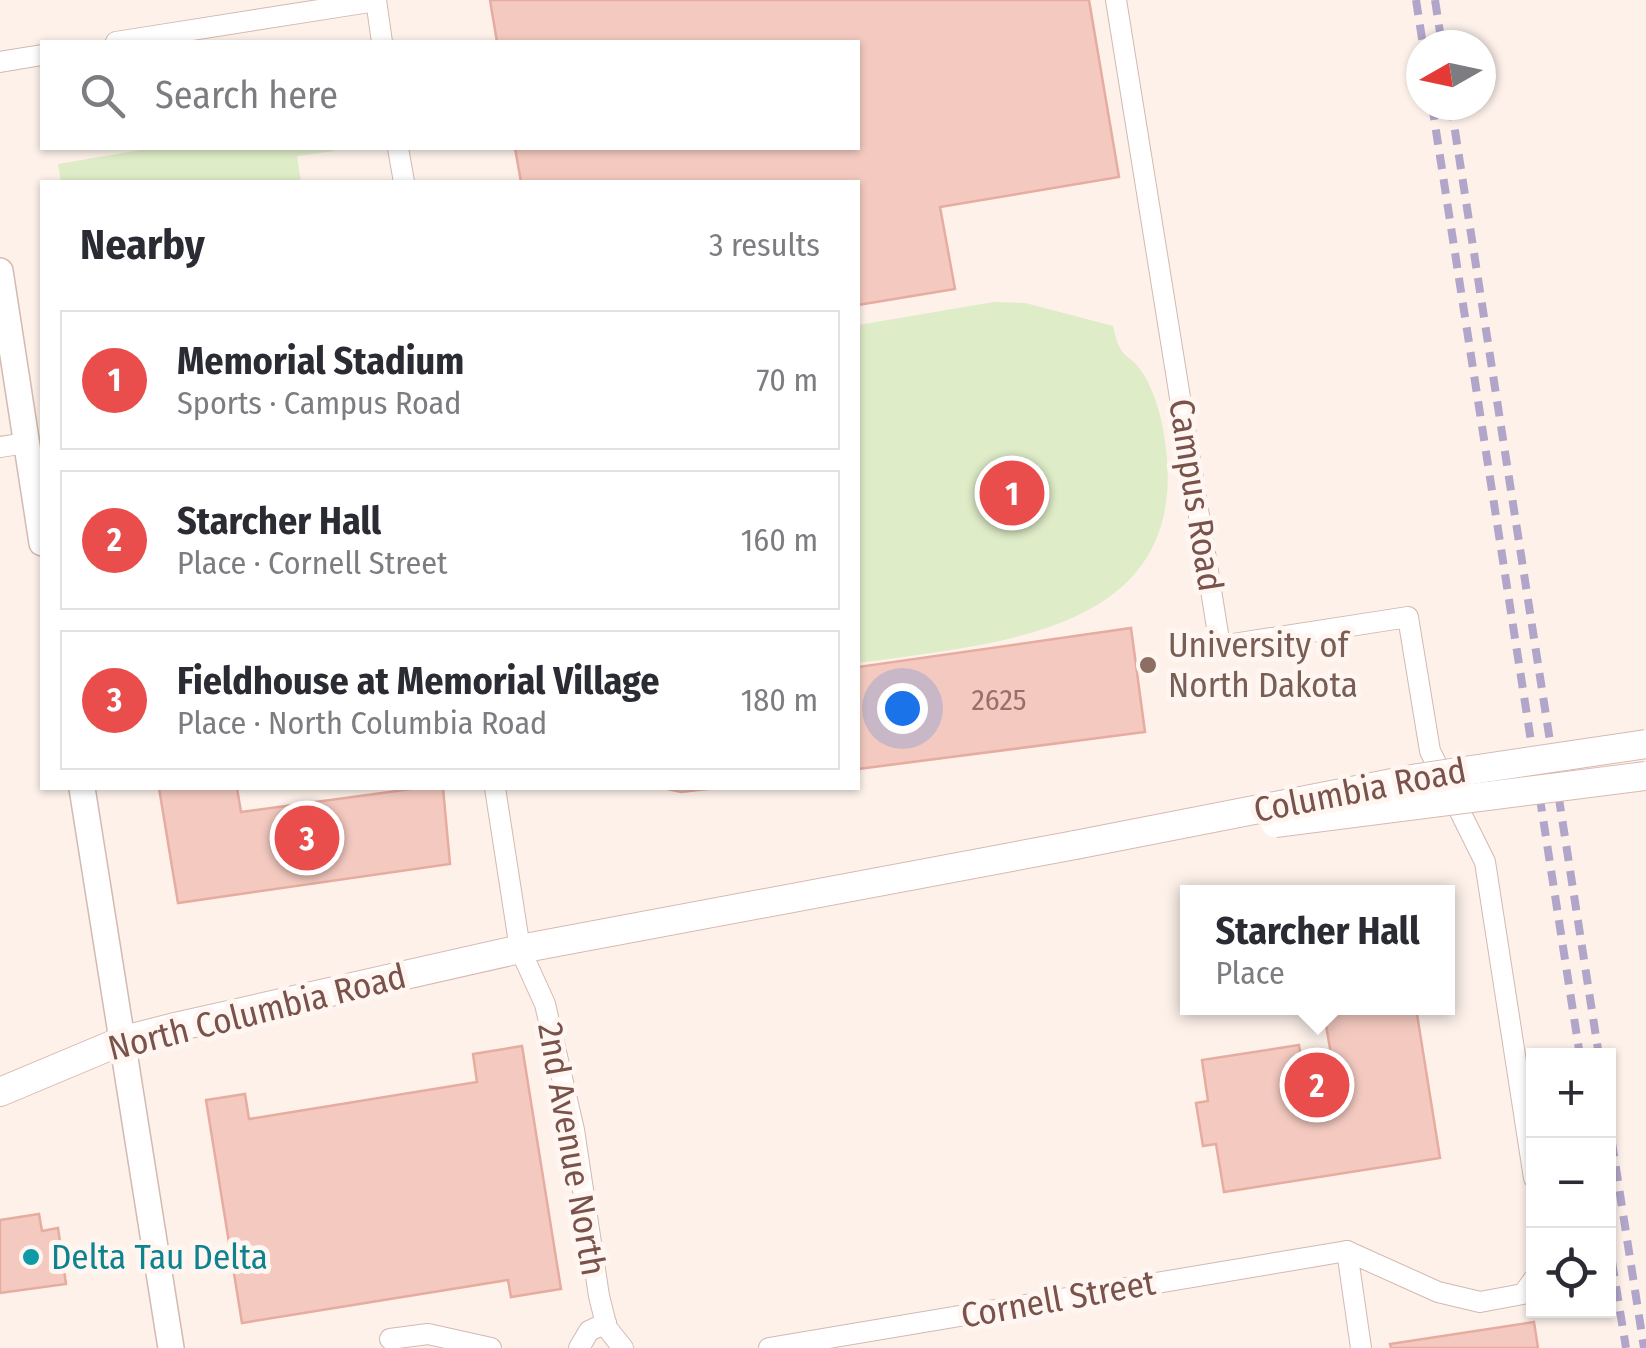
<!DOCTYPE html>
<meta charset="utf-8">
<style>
body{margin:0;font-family:"Fira Sans Condensed",sans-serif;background:#f7f7f7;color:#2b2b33}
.controls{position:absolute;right:30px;bottom:30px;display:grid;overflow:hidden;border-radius:0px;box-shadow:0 2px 8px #0004}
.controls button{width:90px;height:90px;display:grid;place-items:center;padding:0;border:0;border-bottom:2px solid #e1e1e2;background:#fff;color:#2b2b33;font:50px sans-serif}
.compass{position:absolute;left:1406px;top:30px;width:90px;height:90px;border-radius:50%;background:#fff;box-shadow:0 2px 8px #0004;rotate:261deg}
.you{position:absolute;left:902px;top:708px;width:35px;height:35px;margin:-25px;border:8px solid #fff;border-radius:50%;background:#1a73e8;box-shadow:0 0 0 15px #1a73e833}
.badge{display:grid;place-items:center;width:65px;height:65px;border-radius:50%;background:#e94d4c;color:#fff;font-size:32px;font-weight:700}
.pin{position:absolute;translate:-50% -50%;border:5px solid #fff;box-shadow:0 2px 10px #0006}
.popup{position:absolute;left:1180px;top:885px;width:275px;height:130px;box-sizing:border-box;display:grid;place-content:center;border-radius:0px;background:#fff;filter:drop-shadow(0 2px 8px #0005);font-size:32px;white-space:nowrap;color:#7c7c81}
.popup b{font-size:38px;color:#2b2b33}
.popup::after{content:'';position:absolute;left:50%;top:100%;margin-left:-20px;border:20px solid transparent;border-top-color:#fff}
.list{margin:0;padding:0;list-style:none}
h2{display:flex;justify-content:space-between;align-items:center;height:130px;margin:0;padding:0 40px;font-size:42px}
h2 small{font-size:32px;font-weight:400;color:#7c7c81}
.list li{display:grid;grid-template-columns:65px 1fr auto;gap:30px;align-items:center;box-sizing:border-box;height:140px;margin:0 20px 20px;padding:0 20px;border:2px solid #e1e1e2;border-radius:0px}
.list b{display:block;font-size:38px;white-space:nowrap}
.list p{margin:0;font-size:32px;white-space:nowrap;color:#7c7c81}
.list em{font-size:32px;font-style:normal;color:#7c7c81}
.icon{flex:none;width:55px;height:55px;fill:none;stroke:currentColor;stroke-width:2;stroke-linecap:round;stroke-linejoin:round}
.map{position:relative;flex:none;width:1646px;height:1348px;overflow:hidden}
.search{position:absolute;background:#fff;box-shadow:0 2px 8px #0004;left:40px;top:40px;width:820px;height:110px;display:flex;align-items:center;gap:25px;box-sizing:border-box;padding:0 35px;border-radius:0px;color:#7c7c81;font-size:38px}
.panel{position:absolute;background:#fff;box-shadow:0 2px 8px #0004;left:40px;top:180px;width:820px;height:610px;border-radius:0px}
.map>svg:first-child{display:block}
.green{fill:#deecc7}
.building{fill:#f4cac0;stroke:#e7aca0;stroke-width:2.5}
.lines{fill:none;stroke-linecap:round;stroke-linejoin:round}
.minor-casing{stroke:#d3b9b1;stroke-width:22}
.tertiary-casing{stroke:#d3b9b1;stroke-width:28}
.secondary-casing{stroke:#d8b9b1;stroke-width:30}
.minor{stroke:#fff;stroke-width:20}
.tertiary{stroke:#fff;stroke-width:25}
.secondary{stroke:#fff;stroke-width:28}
.rail{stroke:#b1a6c9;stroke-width:8;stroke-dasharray:15 10;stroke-linecap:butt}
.secondary-bridge-casing{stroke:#d8b9b1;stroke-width:30;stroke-linecap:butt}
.secondary-bridge{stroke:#fff;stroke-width:28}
.education-dot{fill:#8d6e63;stroke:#fff6f1;stroke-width:4}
.culture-dot{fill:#0f9aa8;stroke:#fff6f1;stroke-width:4}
.labels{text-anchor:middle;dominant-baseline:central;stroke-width:10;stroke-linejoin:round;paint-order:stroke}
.number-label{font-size:30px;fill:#987068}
.street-label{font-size:35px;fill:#79524b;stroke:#fff6f1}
.education-label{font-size:35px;fill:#785e54;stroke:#fff6f1;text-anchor:start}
.culture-label{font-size:35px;fill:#0d838f;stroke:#fff6f1;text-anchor:start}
</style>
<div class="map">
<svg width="1646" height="1348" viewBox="0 0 1646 1348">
<rect width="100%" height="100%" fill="#fdf1ea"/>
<g class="green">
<path d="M 152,148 L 334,148 L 334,151 L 297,156 L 301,182 L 61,182 L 58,164 Z"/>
<path d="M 994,302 L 1025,303 L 1113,326 C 1121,364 1129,350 1144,375 C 1152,388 1159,409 1162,424 C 1204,632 1006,642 858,663 L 858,325 Z"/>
</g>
<g class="building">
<path d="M 490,0 L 1089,0 L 1119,177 L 940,207 L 955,289 L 858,305 L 858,182 L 521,182 L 515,148 L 858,148 L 858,42 L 497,42 Z"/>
<path d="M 1131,628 L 1145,732 L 858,769 L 858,667 Z"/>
<path d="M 159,788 L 237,788 L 241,812 L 419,788 L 443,788 L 450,864 L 178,903 Z"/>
<path d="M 663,788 L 716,788 L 681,792 Z"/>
<path d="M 1323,1008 L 1416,1008 L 1440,1158 L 1224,1192 L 1216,1144 L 1203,1146 L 1196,1103 L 1208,1101 L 1202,1060 L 1299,1045 L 1301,1059 L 1331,1054 Z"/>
<path d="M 522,1046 L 561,1289 L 511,1297 L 508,1280 L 242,1323 L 206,1100 L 245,1094 L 249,1119 L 477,1082 L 473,1054 Z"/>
<path d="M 39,1214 L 42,1231 L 58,1228 L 66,1284 L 0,1293 L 0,1220 Z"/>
<path d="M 1534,1322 L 1538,1348 L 1391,1348 L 1390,1344 Z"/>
</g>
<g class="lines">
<defs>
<g id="minor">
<path d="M 376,0 L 382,42"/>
<path d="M 1116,0 L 1220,646 L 1408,617 L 1430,751 L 1485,862 L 1534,1178"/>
<path d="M 116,42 L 376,1"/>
<path d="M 0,62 L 42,55"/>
<path d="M 398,148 L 404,182"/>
<path d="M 0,447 L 26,443"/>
<path d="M 495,788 L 520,949 L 545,1004 L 574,1130 L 599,1296 L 607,1328 L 623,1348"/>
<path d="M 1347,1251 L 1361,1348"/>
<path d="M 390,1339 L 428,1334 L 491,1348"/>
<path d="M 579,1348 L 589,1331 L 606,1323"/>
<path d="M 769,1348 L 1347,1251 L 1438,1292 L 1480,1302 L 1523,1294 L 1534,1279"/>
</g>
<g id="tertiary">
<path d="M 0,271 L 42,543"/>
<path d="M 82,788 L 171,1348"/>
</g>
<path id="secondary" d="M 0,1092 L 124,1040 L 171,1028 L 520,949 L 1075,845"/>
</defs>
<use href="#minor" class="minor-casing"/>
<use href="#tertiary" class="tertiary-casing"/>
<use href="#secondary" class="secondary-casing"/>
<use href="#minor" class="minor"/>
<use href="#tertiary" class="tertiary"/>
<use href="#secondary" class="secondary"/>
<g class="rail">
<path d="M 1416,0 L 1423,45"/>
<path d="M 1435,0 L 1442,45"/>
<path d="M 1432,105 L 1580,1056"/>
<path d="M 1451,105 L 1599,1056"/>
<path d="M 1608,1117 L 1644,1348"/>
<path d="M 1608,1237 L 1626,1348"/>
</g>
<defs>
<g id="secondary-bridge">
<path d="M 1275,823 L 1646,776"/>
<path d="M 1075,845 L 1418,778 L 1646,744"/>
</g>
</defs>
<use href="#secondary-bridge" class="secondary-bridge-casing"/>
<use href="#secondary-bridge" class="secondary-bridge"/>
</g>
<circle class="education-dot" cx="1148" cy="665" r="10"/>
<circle class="culture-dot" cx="31" cy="1257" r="10"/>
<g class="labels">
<g class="number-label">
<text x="999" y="700">2625</text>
</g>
<g class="street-label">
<text transform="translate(1196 495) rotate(81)">Campus Road</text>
<text transform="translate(1360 790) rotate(-11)">Columbia Road</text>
<text transform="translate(257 1012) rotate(-14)">North Columbia Road</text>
<text transform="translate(572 1149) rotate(80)">2nd Avenue North</text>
<text transform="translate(1058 1299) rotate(-10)">Cornell Street</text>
</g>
<g class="education-label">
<text x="1168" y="645">University of<tspan x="1168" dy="40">North Dakota</tspan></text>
</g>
<g class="culture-label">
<text x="51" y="1257">Delta Tau Delta</text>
</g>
</g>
</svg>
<div class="controls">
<button>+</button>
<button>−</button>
<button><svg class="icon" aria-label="locate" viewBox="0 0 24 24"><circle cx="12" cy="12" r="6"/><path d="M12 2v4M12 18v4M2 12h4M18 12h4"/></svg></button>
</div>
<svg class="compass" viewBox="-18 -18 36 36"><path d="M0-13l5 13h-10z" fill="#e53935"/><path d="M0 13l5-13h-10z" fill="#7c7c81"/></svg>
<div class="you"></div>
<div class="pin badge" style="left:1012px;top:493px">1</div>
<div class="pin badge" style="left:1317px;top:1085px">2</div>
<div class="popup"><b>Starcher Hall</b>Place</div>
<div class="pin badge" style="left:307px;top:838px">3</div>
<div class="search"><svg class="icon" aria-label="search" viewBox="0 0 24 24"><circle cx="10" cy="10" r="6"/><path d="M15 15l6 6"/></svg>Search here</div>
<section class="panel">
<h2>Nearby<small>3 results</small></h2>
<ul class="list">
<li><span class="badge">1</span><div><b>Memorial Stadium</b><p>Sports · Campus Road</p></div><em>70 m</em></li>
<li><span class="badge">2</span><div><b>Starcher Hall</b><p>Place · Cornell Street</p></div><em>160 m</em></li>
<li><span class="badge">3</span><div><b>Fieldhouse at Memorial Village</b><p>Place · North Columbia Road</p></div><em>180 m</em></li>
</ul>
</section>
</div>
